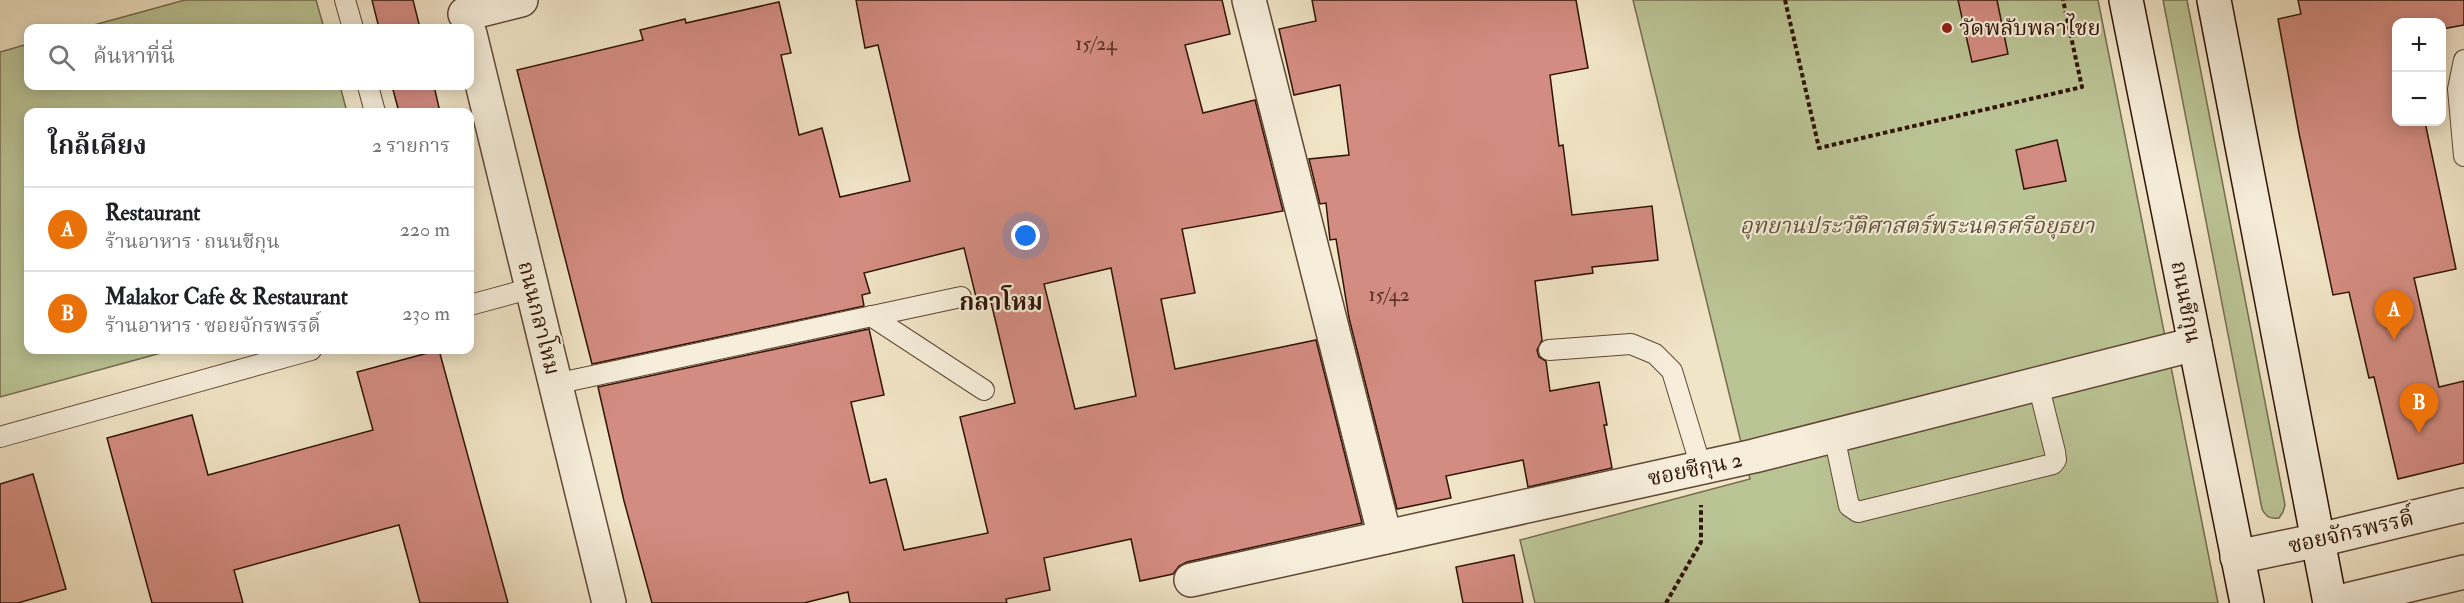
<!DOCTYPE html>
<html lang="th">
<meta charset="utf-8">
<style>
body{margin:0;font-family:"IM FELL Double Pica","Noto Serif Thai",serif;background:#f2f2f2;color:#202124}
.controls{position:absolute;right:18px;top:18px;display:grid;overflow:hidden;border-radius:12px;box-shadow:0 3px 15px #0003}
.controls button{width:54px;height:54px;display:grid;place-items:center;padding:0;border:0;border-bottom:2px solid #e0e0e0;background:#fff;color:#202124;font:30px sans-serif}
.you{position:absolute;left:1026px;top:236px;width:21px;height:21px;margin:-15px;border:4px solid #fff;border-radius:50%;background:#1a73e8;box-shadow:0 0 0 9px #1a73e833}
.badge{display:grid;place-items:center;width:39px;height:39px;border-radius:50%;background:#ea580c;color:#fff;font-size:20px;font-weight:700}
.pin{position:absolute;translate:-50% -50px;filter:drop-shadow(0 2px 3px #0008)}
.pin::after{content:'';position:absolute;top:32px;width:21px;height:18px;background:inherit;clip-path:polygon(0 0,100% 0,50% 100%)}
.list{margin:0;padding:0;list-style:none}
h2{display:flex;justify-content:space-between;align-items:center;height:78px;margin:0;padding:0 24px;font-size:26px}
h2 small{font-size:20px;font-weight:400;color:#757577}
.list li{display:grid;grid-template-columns:39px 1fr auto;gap:18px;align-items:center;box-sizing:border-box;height:84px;padding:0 24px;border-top:2px solid #e0e0e0}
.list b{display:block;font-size:22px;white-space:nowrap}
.list p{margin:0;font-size:20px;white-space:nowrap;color:#757577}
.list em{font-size:20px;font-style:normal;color:#757577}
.icon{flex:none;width:33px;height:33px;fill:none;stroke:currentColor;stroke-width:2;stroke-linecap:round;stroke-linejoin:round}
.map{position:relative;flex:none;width:2464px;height:603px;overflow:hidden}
.search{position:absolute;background:#fff;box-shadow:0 3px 15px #0003;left:24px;top:24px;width:450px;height:66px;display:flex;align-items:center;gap:15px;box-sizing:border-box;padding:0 21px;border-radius:12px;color:#757577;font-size:22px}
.panel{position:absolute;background:#fff;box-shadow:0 3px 15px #0003;left:24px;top:108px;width:450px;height:246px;border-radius:12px}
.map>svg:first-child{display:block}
.green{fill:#bbc495;stroke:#766c4e;stroke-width:1.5}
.building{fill:#d38c81;stroke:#311407;stroke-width:1.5;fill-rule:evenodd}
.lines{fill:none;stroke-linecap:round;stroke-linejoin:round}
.lane-casing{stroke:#614837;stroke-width:22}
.street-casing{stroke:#614837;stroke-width:36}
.secondary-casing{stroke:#311407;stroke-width:36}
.path{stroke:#311407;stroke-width:4;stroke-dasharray:4.5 3;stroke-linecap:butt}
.lane{stroke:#f6eedb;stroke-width:20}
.street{stroke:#f6eedb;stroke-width:33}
.secondary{stroke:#f6eedb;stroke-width:33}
.poi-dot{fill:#8f2418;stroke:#f6eedb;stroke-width:2}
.labels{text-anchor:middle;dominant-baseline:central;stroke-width:4.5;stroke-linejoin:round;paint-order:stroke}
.number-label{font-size:20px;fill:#5a3226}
.poi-label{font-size:22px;fill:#311407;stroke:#f6eedb;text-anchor:start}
.park-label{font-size:22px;font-style:italic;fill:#615239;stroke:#f6eedb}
.street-label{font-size:22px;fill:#311407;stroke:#f6eedb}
.neighbourhood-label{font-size:24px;font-weight:bold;fill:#311407;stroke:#f6eedb}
</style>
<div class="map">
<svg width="2464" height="603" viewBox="0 0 2464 603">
<rect width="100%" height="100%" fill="#f1e5c7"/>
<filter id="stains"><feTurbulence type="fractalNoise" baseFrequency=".00333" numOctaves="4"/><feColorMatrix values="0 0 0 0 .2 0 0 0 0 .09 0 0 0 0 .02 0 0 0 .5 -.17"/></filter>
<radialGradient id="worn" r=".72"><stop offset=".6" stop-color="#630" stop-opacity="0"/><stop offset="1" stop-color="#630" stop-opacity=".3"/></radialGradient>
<g class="green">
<path d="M 185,0 L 316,0 L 324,28 L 83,28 Z"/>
<path d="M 1633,0 L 2098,0 L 2218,603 L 1535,603 L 1520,540 L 1750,479 Z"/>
<path d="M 2163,0 L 2187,0 L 2285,505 L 2283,512 L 2279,518 C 2270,519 2266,517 2262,509 Z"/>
<path d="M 28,44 L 28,86 L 340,86 L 347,112 L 28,112 L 28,350 L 172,350 L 0,397 L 0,52 Z"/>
</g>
<g class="building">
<path d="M 372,0 L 413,0 L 420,28 L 379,28 Z"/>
<path d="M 856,0 L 1222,0 L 1230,34 L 1185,45 L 1203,113 L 1255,100 L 1283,211 L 1182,229 L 1195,293 L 1161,299 L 1175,369 L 1316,340 L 1362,523 L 1187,562 L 1179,566 L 1173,574 L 1140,581 L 1131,539 L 1044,558 L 1050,590 L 1006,599 L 1007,603 L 850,603 L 848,592 L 804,603 L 652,603 L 624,501 L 598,387 L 869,329 L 884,395 L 851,402 L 870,483 L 886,479 L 904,550 L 988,533 L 960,417 L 1015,403 L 990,298 L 977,301 L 964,248 L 864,273 L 870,293 L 862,295 L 864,306 L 592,364 L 517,70 L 643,40 L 640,30 L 685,19 L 686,23 L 779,2 L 791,53 L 781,55 L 799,135 L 822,128 L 840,197 L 910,181 L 878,45 L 865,48 ZM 1111,268 L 1136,396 L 1075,409 L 1044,284 Z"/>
<path d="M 1312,0 L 1576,0 L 1588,68 L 1550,75 L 1559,146 L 1563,145 L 1572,215 L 1652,206 L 1658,260 L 1592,267 L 1593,273 L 1535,281 L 1542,340 L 1537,350 L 1539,357 L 1546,361 L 1550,391 L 1599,382 L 1607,425 L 1604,425 L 1612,468 L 1528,487 L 1523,460 L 1446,476 L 1451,498 L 1397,509 L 1349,318 L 1336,239 L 1330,240 L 1326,203 L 1320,204 L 1309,159 L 1349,155 L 1340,85 L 1294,95 L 1279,29 L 1316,21 Z"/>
<path d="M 1958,0 L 1997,0 L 2008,54 L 1972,62 Z"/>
<path d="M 2298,0 L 2464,0 L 2464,25 L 2442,29 L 2442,22 L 2397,22 L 2397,122 L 2425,122 L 2456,269 L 2414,278 L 2439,387 L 2464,381 L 2464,463 L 2398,479 L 2374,377 L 2369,378 L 2349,292 L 2333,295 L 2299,133 L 2278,19 L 2301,14 Z"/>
<path d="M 392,86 L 434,86 L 440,112 L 399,112 Z"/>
<path d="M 2057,140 L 2066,181 L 2024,189 L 2016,150 Z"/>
<path d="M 439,350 L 508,603 L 420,603 L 399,525 L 234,570 L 243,603 L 152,603 L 107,438 L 192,415 L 208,475 L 373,430 L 357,372 Z"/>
<path d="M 33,474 L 66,589 L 18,603 L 0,603 L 0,484 Z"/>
<path d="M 1514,555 L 1523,603 L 1463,603 L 1456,567 Z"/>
</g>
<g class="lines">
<defs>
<g id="lane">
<path d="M 345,0 L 353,28"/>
<path d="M 2464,60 L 2458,89 L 2464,156"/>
<path d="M 368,86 L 375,112"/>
<path d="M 470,305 L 532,288"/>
<path d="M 871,316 L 984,390"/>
<path d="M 1549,350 L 1631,344 L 1655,354 L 1672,371 L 1701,467"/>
<path d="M 555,384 L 961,297"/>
<path d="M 1834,436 L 1849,506 L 1858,512 L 2053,464 L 2056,460 L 2055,452 L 2038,384"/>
<path d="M 0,437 L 311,350"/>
</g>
<g id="street">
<path d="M 1249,0 L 1385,537"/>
<path d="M 465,14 L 521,0"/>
<path d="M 470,34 L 609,603"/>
<path d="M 2237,557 L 2319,540 L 2464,505"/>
<path d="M 1191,580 L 1754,456 L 2195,344"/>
<path d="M 2334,603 L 2464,572"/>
</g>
<g id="secondary">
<path d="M 2126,0 L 2247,603"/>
<path d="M 2214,0 L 2330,603"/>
</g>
</defs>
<use href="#lane" class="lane-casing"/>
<use href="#street" class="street-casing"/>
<use href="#secondary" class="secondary-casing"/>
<g class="path">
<path d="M 1785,0 L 1819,148 L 2082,87 L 2063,0"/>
<path d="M 1666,603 L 1701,542 L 1701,505"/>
</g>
<use href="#lane" class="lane"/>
<use href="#street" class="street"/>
<use href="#secondary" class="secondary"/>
</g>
<circle class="poi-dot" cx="1947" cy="28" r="6"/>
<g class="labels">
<g class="number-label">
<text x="1096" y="43">15/24</text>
<text x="1389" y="294">15/42</text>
</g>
<g class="poi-label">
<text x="1959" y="28">วัดพลับพลาไชย</text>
</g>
<g class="park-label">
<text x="1917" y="226">อุทยานประวัติศาสตร์พระนครศรีอยุธยา</text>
</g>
<g class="street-label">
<text transform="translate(2186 302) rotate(79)">ถนนชีกุน</text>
<text transform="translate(539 318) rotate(76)">ถนนกลาโหม</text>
<text transform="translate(1695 469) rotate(-12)">ซอยชีกุน 2</text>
<text transform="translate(2351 532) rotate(-13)">ซอยจักรพรรดิ์</text>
</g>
<g class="neighbourhood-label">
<text x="1001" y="302">กลาโหม</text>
</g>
</g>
<rect width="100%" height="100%" filter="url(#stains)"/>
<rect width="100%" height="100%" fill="url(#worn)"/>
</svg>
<div class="controls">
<button>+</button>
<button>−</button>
</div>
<div class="you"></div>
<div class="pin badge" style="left:2394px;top:340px;background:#e8710a">A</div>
<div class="pin badge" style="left:2419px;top:433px;background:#e8710a">B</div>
<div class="search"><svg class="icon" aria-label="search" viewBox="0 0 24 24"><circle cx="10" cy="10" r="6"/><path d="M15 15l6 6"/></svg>ค้นหาที่นี่</div>
<section class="panel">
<h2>ใกล้เคียง<small>2 รายการ</small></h2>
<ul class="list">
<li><span class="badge" style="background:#e8710a">A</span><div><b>Restaurant</b><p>ร้านอาหาร · ถนนชีกุน</p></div><em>220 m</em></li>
<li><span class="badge" style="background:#e8710a">B</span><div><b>Malakor Cafe &amp; Restaurant</b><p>ร้านอาหาร · ซอยจักรพรรดิ์</p></div><em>230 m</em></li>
</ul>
</section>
</div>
